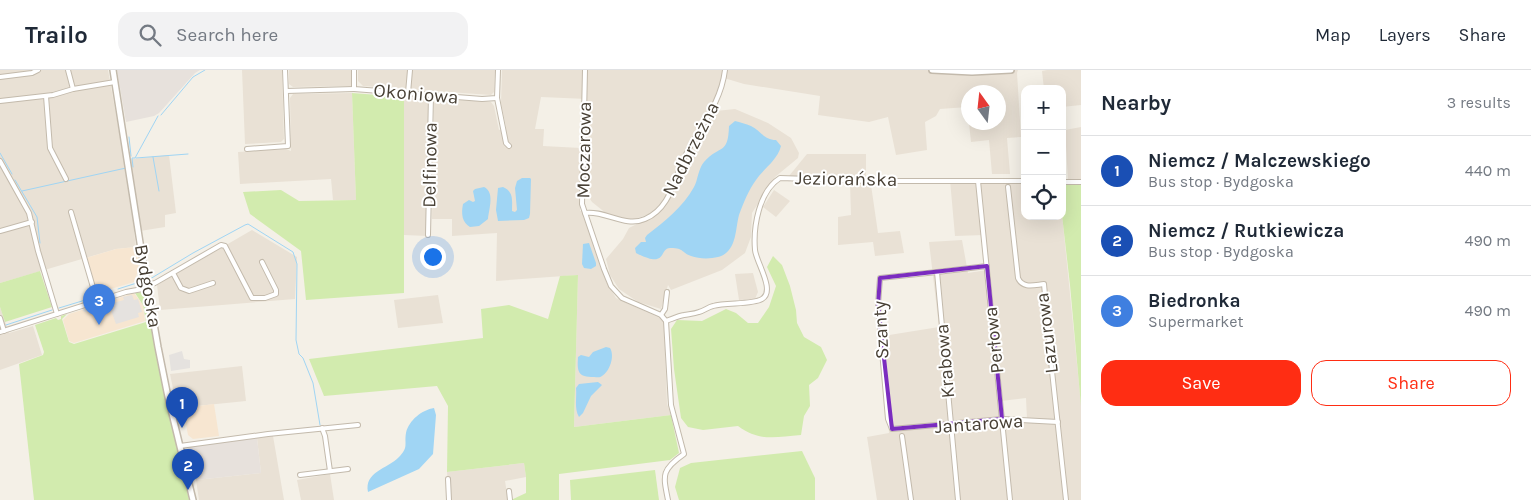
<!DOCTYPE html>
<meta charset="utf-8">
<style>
body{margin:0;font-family:Karla,sans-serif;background:#f2f2f3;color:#1f2937}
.controls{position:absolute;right:15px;top:15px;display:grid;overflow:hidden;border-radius:10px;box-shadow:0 5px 20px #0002}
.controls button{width:45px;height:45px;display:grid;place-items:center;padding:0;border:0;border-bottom:1px solid #e0e1e3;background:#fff;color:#1f2937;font:25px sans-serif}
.compass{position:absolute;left:961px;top:15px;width:45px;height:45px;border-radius:50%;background:#fff;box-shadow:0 5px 20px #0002;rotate:345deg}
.you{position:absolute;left:432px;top:186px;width:18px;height:18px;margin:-12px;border:4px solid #fff;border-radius:50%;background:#1a73e8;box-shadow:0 0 0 8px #1a73e833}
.badge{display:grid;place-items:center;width:32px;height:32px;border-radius:50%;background:#ff2d13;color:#fff;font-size:16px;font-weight:700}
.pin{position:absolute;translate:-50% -41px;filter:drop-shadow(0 1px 2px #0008)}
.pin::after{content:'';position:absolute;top:26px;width:18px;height:15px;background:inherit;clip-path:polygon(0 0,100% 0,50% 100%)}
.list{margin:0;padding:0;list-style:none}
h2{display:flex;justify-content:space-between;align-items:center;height:65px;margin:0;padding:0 20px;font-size:21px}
h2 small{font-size:16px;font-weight:400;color:#747a83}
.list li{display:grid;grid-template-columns:32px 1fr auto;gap:15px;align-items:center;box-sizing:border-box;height:70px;padding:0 20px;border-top:1px solid #e0e1e3}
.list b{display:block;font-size:19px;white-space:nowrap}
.list p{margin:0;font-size:16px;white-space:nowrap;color:#747a83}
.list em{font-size:16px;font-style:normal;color:#747a83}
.actions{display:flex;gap:10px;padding:15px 20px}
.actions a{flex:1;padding:11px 0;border:1px solid #ff2d13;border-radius:15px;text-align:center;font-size:18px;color:#ff2d13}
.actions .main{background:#ff2d13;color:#fff}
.icon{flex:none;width:28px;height:28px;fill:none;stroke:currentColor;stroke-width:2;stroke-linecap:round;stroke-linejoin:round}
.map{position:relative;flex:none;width:1081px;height:430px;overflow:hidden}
header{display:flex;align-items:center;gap:30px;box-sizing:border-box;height:70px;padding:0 25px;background:#fff;border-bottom:1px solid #e0e1e3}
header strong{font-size:24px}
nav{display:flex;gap:28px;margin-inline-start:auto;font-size:18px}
.search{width:350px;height:45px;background:#f2f2f3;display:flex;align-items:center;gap:12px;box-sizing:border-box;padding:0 18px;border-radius:15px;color:#747a83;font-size:19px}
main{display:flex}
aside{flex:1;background:#fff}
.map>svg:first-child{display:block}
.residential{fill:#e9e1d5;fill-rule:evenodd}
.commercial{fill:#f7e6d1}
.industrial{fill:#e7e1dc}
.green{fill:#d2ebae}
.parking{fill:#e5e2df}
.water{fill:#a0d5f4}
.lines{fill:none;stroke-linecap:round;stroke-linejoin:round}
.stream{stroke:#a0d5f4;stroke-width:1}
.minor-casing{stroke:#c3baac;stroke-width:6}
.tertiary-casing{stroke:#c3baac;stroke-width:8}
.minor{stroke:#fff;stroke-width:4}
.tertiary{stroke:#fff;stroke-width:5}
.marked{fill:none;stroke:#7b2cbf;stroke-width:4;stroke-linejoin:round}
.labels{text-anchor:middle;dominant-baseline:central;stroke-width:4;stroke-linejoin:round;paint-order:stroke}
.street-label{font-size:19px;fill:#484035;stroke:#fff}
</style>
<header>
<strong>Trailo</strong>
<div class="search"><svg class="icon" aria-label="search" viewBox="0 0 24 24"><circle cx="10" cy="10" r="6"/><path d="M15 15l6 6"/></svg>Search here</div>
<nav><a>Map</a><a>Layers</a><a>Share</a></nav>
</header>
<main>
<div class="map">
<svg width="1081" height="430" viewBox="0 0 1081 430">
<rect width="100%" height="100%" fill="#f4f0e7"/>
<!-- residential -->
<g class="residential">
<path d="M0 0H108L124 90 169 85 176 143 165 145V157L134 162 136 177 116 179 0 213Z"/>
<path d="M242 0H282L284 69 281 72 245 74Z"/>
<path d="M289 0H351V16L293 17 289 14Z"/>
<path d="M358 0H495L494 22 491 25 363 16 358 11Z"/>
<path d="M502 0H1018L1017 3 1021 67 1007 68 1010 104H992L989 70 971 72 969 53 998 52V22H968V45L967 37 940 39 936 46 925 52 927 80 896 85 888 47 869 52 818 45 820 26 744 14 724 8 719 27 684 87 666 128 657 141 630 151 611 146 602 140 592 132 585 121 587 29 541 27 535 59H544L543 76 581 78 580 141H582L607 213 616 228 662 249 664 252 667 334 671 345 574 357 578 205 496 211 497 163 452 166V149H432L434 33 439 29 491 32 494 36 499 60 506 57 501 33Z"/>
<path d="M1047 0H1081V35L1062 37V19H1044L1042 1Z"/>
<path d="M352 23 356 130H333L331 109 240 114 238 82 286 79 291 81 290 28 293 24Z"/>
<path d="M404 27 426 28 428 31 427 166 404 165Z"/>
<path d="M735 39 768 53 791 68 799 83 798 88 775 107 752 143 751 167 745 183 722 200 671 220 668 215 661 239 638 232 619 219 610 205 606 189 623 169 629 158 659 143 676 119 688 89 716 41Z"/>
<path d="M1081 57V109H1068L1065 60Z"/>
<path d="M807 84H866V108L789 106Z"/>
<path d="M950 110 1025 114V146H1062V144L1081 334V430H877L867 367 889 363 883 266 939 257 929 172 962 170 968 203 987 200 984 165 955 166ZM1026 328 1027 350 1002 349 1001 331Z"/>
<path d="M850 113 871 115 878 163 900 161 904 183 875 186 873 172 838 175V147L851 145Z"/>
<path d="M774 120 790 131 776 147 763 137Z"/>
<path d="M252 160 297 187 295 229 160 240 157 215Z"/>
<path d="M753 203 758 222 755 229 739 230 735 204Z"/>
<path d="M438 225 443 253 398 258 394 230Z"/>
<path d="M0 237 9 263 33 256 42 285 0 300Z"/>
<path d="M242 296 246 331 177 338 170 304Z"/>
<path d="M273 366 284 430H199L196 410 261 403 257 368Z"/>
<path d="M524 393 526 407 505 411 508 430H449L447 402Z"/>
<path d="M330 404 334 430H301L297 410Z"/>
</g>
<!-- commercial -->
<g class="commercial">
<path d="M136 177 139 198 134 212 97 223 86 188 116 179Z"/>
<path d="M134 223 143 235 145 251 74 273 69 271 63 250 69 244Z"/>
<path d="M214 334 219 366 193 369 188 365 183 338Z"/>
</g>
<!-- industrial -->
<g class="industrial">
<path d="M117 0H200L195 3 159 43 154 46 126 52Z"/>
<path d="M257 368 261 403 196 410 188 377Z"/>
</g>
<!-- green -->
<g class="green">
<path d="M352 23 404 27V223L306 230 301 181 250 144 243 122 281 120 299 131 356 130Z"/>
<path d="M1081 114V336L1070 215 1062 145V115Z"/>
<path d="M773 186 782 195 790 216 796 240 797 253 804 267 821 277 827 290 818 308 809 315 810 336 804 346 801 365C775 367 760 372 738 356L703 360 688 357 681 348 674 299 671 259 677 250 702 251 726 239 736 243 748 253H758L769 237 776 216 767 197Z"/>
<path d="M40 201 52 237 5 252 0 237V213Z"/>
<path d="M578 205 574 357 671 345 679 383 670 390 559 404V430H511L526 423V407L524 393 447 402 448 336 437 316 324 326 309 289 483 268 481 239 509 235 548 249 560 206Z"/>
<path d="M143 222 145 224 176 368 175 371H177L189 430H34L19 294 43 285 44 282 35 255 56 248 58 250 61 249V246L67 244 62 249 69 272 74 274 146 252 143 235 135 223Z"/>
<path d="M802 381 815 408V430H679L675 417 680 398 691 393Z"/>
<path d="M655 400 659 430H571L570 410Z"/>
</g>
<!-- parking -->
<g class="parking">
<path d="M132 225 134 230 138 229 142 242 138 243 139 247 116 254 109 235 85 242 82 240 111 231 113 233 124 230 123 227Z"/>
<path d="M182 281 184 289 190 290V298L171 301 169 285Z"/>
</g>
<!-- water -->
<g class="water">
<path d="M735 51C740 52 746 54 751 56 761 61 764 70 776 70L781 76C777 91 764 98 756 110 749 119 743 134 739 145 735 160 737 182 718 187 710 189 699 189 691 186 682 183 684 178 671 178 658 177 669 200 636 183L635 178 641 172H646L645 168 647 165C665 151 683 137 694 117 698 110 698 99 704 92 720 74 728 86 729 56Z"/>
<path d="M522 108H530L531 109 530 144 529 148 524 150 498 151 496 140 498 118 503 117C514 122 512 130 512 141L515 142 517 140 515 118 517 111Z"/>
<path d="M484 117C495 122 489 139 488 149L479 156 470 157C462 152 461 144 463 134L469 130 473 132 475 131 473 121 475 119Z"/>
<path d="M589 173 596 193V196L591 199 584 198 582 194 583 174Z"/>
<path d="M606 277 610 278C615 286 610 301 602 306 600 308 597 307 594 307 578 307 577 302 578 287L581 285 589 287 593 282Z"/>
<path d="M598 312 602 315 591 326 583 343 579 347C574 339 577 327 576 318L579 314Z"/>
<path d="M434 338 436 345 433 384 419 399 368 422C364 402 387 399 399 387 409 377 404 374 406 363 409 350 422 340 434 338Z"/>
</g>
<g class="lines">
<!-- stream -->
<g class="stream">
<path d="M161 45 193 7 205 0"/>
<path d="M129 67 131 86"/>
<path d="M0 83 12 104"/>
<path d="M153 87 159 121"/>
<path d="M136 88 188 84"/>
<path d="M133 97 132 88H135L158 46"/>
<path d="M15 110 37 147 40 173"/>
<path d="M22 121 126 98"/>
<path d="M150 209 193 183 245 155 248 154 293 182 297 194 296 270 299 284 303 288 313 313 320 355"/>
<path d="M118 219 143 211"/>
<path d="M99 226 112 221"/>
<path d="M59 238 92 228"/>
<path d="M6 255 52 240"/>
</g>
<!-- minor casing -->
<g class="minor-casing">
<g id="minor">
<path d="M68 0 73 19"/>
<path d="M354 0V19L482 29 497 28 498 0"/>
<path d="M585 0 582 134 604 199 611 216 622 228 661 245 666 251 671 335 684 384C661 400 663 405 668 430"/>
<path d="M0 7 32 3 38 0"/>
<path d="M286 21 354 19"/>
<path d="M408 23 410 0"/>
<path d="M46 26 50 78 66 109"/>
<path d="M497 28 506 73 509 76"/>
<path d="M0 31 53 25 73 19 115 12"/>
<path d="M247 79 288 76 285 0"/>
<path d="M0 91 29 143 38 181 57 244"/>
<path d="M978 111 1010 430"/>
<path d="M1062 112H1081"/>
<path d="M1008 117 1018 208C1023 219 1034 215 1044 214L1052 301 1066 430"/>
<path d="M71 142 97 231"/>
<path d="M585 143C605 140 625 158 645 149 671 138 674 108 685 86 700 57 721 33 725 0"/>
<path d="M0 161 32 152"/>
<path d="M428 165 431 25"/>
<path d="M937 202 880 208 878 235 888 349 892 359 1002 349 1058 352"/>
<path d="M173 203 181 218 189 221 213 213"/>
<path d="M147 215 155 213 221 175 225 176 252 228H265L276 224V220L262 192"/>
<path d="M661 245 665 239 667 222"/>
<path d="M0 248 4 261"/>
<path d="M666 251C672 249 678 246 684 245 689 244 694 244 699 242 704 241 708 237 713 236 726 232 752 235 762 229 776 221 756 192 755 180 753 157 759 121 780 108L868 111H1025"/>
<path d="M0 262 126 222 148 218"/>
<path d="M322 358 325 366 330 401"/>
<path d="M902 366 911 430"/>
<path d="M180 376 268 364 358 355"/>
<path d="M300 405 348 399"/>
<path d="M448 409 449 430"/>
<path d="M509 421 510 430"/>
<path d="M958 430 937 202 987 196"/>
</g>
</g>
<!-- tertiary casing -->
<g class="tertiary-casing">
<g id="tertiary">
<path d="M113 0 141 179 158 277 168 327 193 430"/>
<path d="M932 0 972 2 1011 0"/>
</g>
</g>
<!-- minor -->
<use href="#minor" class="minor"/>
<!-- tertiary -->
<use href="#tertiary" class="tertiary"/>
</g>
<!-- marked area -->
<path class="marked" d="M987 196 1002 349 892 359 878 235 880 208Z"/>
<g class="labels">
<!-- street labels -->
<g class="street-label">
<text transform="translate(416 24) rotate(5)">Okoniowa</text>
<text transform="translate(691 79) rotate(-63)">Nadbrzeżna</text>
<text transform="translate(584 80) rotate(-89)">Moczarowa</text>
<text transform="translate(430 95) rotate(-89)">Delfinowa</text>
<text transform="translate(846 109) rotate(1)">Jeziorańska</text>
<text transform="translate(148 216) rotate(80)">Bydgoska</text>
<text transform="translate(881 260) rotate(-93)">Szanty</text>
<text transform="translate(1047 263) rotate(-97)">Lazurowa</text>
<text transform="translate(994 270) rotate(-96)">Perłowa</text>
<text transform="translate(945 291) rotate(-95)">Krabowa</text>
<text transform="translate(979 354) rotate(-4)">Jantarowa</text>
</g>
</g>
</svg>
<div class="controls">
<button>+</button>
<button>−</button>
<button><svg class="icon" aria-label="locate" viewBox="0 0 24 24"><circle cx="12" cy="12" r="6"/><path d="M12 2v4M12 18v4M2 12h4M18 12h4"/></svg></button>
</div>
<svg class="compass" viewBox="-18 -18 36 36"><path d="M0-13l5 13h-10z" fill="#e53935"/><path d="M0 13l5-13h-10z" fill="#747a83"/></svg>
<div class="you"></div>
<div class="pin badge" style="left:182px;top:358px;background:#1a4fb4">1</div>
<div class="pin badge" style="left:188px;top:420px;background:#1a4fb4">2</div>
<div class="pin badge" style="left:99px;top:255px;background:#3f7fe0">3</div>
</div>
<aside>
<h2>Nearby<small>3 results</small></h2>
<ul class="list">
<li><span class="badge" style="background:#1a4fb4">1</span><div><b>Niemcz / Malczewskiego</b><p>Bus stop · Bydgoska</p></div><em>440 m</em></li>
<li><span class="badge" style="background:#1a4fb4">2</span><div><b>Niemcz / Rutkiewicza</b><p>Bus stop · Bydgoska</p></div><em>490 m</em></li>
<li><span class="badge" style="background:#3f7fe0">3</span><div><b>Biedronka</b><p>Supermarket</p></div><em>490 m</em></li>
</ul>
<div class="actions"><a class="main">Save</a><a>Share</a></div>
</aside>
</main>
